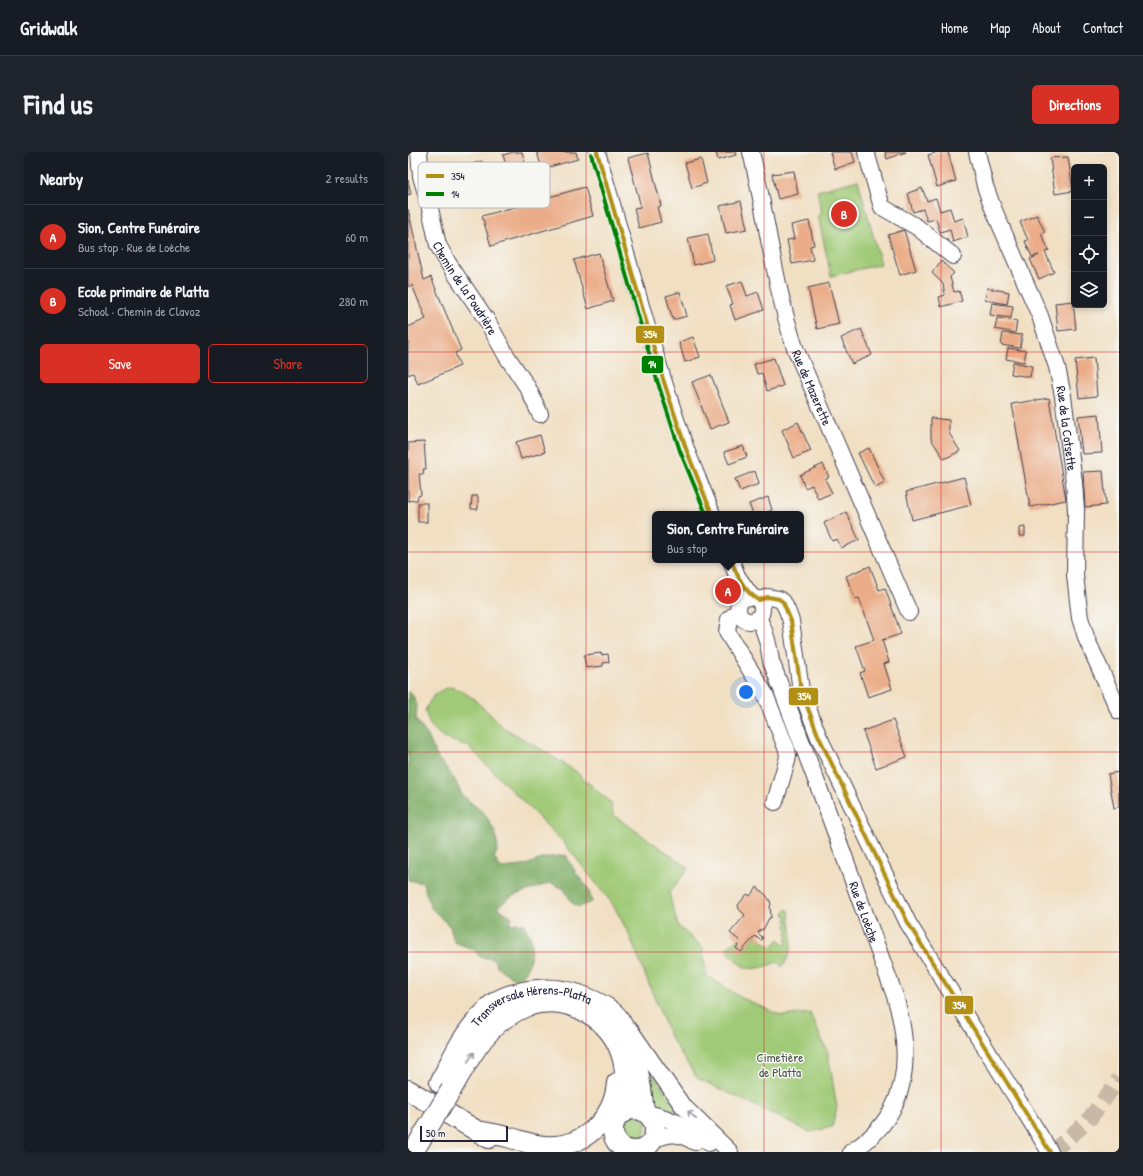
<!DOCTYPE html>
<meta charset="utf-8">
<style>
body{margin:0;font-family:"Patrick Hand",sans-serif;background:#20242c;color:#f1f3f6}
.controls{position:absolute;right:12px;top:12px;display:grid;overflow:hidden;border-radius:6px;box-shadow:0 2px 6px #0003}
.controls button{width:36px;height:36px;display:grid;place-items:center;padding:0;border:0;border-bottom:1px solid #363941;background:#171b24;color:#f1f3f6;font:20px sans-serif}
.scale{position:absolute;left:12px;bottom:10px;width:88px;box-sizing:border-box;padding-left:4px;border:2px solid #22223b;border-top:0;font-size:11px;line-height:14px;white-space:nowrap;color:#22223b;-webkit-text-stroke:3px #f6f6f2;paint-order:stroke}
.you{position:absolute;left:338px;top:540px;width:14px;height:14px;margin:-10px;border:3px solid #fff;border-radius:50%;background:#1a73e8;box-shadow:0 0 0 6px #1a73e833}
.badge{display:grid;place-items:center;width:26px;height:26px;border-radius:50%;background:#d93025;color:#fff;font-size:13px;font-weight:700}
.pin{position:absolute;translate:-50% -50%;border:2px solid #fff;box-shadow:0 1px 4px #0006}
.popup{position:absolute;left:244px;top:359px;width:152px;height:52px;box-sizing:border-box;display:grid;place-content:center;border-radius:6px;background:#171b24;filter:drop-shadow(0 1px 3px #0005);font-size:13px;white-space:nowrap;color:#9ea1a6}
.popup b{font-size:15px;color:#f1f3f6}
.popup::after{content:'';position:absolute;left:50%;top:100%;margin-left:-8px;border:8px solid transparent;border-top-color:#171b24}
.list{margin:0;padding:0;list-style:none}
h2{display:flex;justify-content:space-between;align-items:center;height:52px;margin:0;padding:0 16px;font-size:17px}
h2 small{font-size:13px;font-weight:400;color:#9ea1a6}
.list li{display:grid;grid-template-columns:26px 1fr auto;gap:12px;align-items:center;box-sizing:border-box;height:64px;padding:0 16px;border-top:1px solid #363941}
.list b{display:block;font-size:15px;white-space:nowrap}
.list p{margin:0;font-size:13px;white-space:nowrap;color:#9ea1a6}
.list em{font-size:13px;font-style:normal;color:#9ea1a6}
.actions{display:flex;gap:8px;padding:12px 16px}
.actions a{flex:1;padding:9px 0;border:1px solid #d93025;border-radius:6px;text-align:center;font-size:14px;color:#d93025}
.actions .main{background:#d93025;color:#fff}
.icon{flex:none;width:22px;height:22px;fill:none;stroke:currentColor;stroke-width:2;stroke-linecap:round;stroke-linejoin:round}
.map{position:relative;flex:none;width:711px;height:1000px;overflow:hidden;border-radius:6px}
header{display:flex;align-items:center;gap:24px;box-sizing:border-box;height:56px;padding:0 20px;background:#171b24;border-bottom:1px solid #363941}
header strong{font-size:19px}
nav{display:flex;gap:22px;margin-inline-start:auto;font-size:14px}
.intro{display:flex;align-items:center;justify-content:space-between;box-sizing:border-box;height:96px;padding:0 24px}
h1{margin:0;font-size:28px}
.button{padding:10px 18px;border-radius:6px;background:#d93025;color:#fff;font-size:14px;font-weight:700}
main{display:flex;gap:24px;padding:0 24px}
aside{flex:1;background:#171b24;border-radius:6px;box-shadow:0 2px 6px #0003}
.map>svg:first-child{display:block}
.green{fill:#a0ca77;stroke:#617659}
.forest{fill:#80ae68;stroke:#516852}
.building{fill:#ebad89}
.lines{fill:none;stroke-linecap:round;stroke-linejoin:round}
.minor-tunnel{stroke:#c8b9a7;stroke-width:16;stroke-dasharray:16 8;stroke-linecap:butt}
.minor-casing{stroke:#413e4f;stroke-width:18}
.major-casing{stroke:#413e4f;stroke-width:22}
.minor{stroke:#fff;stroke-width:16}
.major{stroke:#fff;stroke-width:20}
.major-bridge-casing{stroke:#413e4f;stroke-width:22;stroke-linecap:butt}
.major-bridge{stroke:#fff;stroke-width:20}
.bus-1-casing{stroke:#f6f6f2;stroke-width:7}
.bus-2-casing{stroke:#f6f6f2;stroke-width:7}
.bus-1{stroke:#b29015;stroke-width:4}
.bus-2{stroke:#008000;stroke-width:4}
.oneway{stroke:#9c9ca7}
.grid{fill:none;stroke:#d62828;stroke-width:1;stroke-opacity:0.55}
.labels{text-anchor:middle;dominant-baseline:central;stroke-width:3;stroke-linejoin:round;paint-order:stroke}
.street-label{font-size:13px;fill:#22223b;stroke:#f6f6f2}
.park-label{font-size:13px;fill:#48544d;stroke:#f6f6f2}
.key{fill:#f6f6f2;stroke:#b6b6bb;stroke-width:1}
.key-label{font-size:11px;fill:#22223b}
.line-badge{stroke:#f6f6f2;stroke-width:1.5}
.badge-label{font-size:11px;text-anchor:middle;font-weight:bold;fill:#fff}
</style>
<header>
<strong>Gridwalk</strong>
<nav><a>Home</a><a>Map</a><a>About</a><a>Contact</a></nav>
</header>
<div class="intro"><h1>Find us</h1><a class="button">Directions</a></div>
<main>
<aside>
<h2>Nearby<small>2 results</small></h2>
<ul class="list">
<li><span class="badge">A</span><div><b>Sion, Centre Funéraire</b><p>Bus stop · Rue de Loèche</p></div><em>60 m</em></li>
<li><span class="badge">B</span><div><b>Ecole primaire de Platta</b><p>School · Chemin de Clavoz</p></div><em>280 m</em></li>
</ul>
<div class="actions"><a class="main">Save</a><a>Share</a></div>
</aside>
<div class="map">
<svg width="711" height="1000" viewBox="0 0 711 1000">
<rect width="100%" height="100%" fill="#f6f6f2"/>
<filter id="ink" filterUnits="userSpaceOnUse"><feTurbulence type="fractalNoise" baseFrequency=".025" numOctaves="2"/><feDisplacementMap in="SourceGraphic" scale="8" xChannelSelector="R" yChannelSelector="G"/><feConvolveMatrix kernelMatrix="1 2 1 2 8 2 1 2 1" color-interpolation-filters="sRGB"/></filter>
<filter id="wash" filterUnits="userSpaceOnUse"><feTurbulence type="fractalNoise" baseFrequency=".012" numOctaves="4" result="noise"/><feDisplacementMap in="SourceGraphic" scale="16" xChannelSelector="R" yChannelSelector="G"/><feGaussianBlur stdDeviation="0.9" result="paint"/><feColorMatrix in="noise" values="0 0 0 0 0 0 0 0 0 0 0 0 0 0 0 0 0 1.4 0 .05"/><feComposite in="paint" operator="in"/></filter>
<g filter="url(#wash)">
<rect width="100%" height="100%" fill="#f1dfc2"/>
<!-- green -->
<g class="green">
<path d="M450 28 473 112 423 124 410 63 414 61 409 39Z"/>
<path d="M42 535 52 538 66 547 96 576 133 597 167 619 203 651 205 663 281 716 261 741 270 774 295 796 298 823 332 845 374 864 402 861 420 901 429 956 424 975 402 980 289 926 262 885 220 780 204 751 156 691 60 594 35 586 22 573 17 559C23 545 27 540 42 535Z"/>
<path d="M378 758H381C383 780 388 797 374 815L369 810C358 815 341 821 331 811 326 807 322 801 318 797L329 787 331 791 328 796 333 800 347 784 364 795 371 787 377 793 379 789 378 787 380 783 378 781 380 777 377 774 380 771 378 769 379 765 377 763 376 761Z"/>
<path d="M235 908 274 963 272 966 248 956 244 952Z"/>
<path d="M226 963C243 966 238 979 233 991L229 992C209 989 207 967 226 963Z"/>
</g>
<!-- forest -->
<path class="forest" d="M0 539C10 546 9 557 8 568L20 584 29 605 36 613 47 628 54 643 77 662 87 680 90 697 86 706 93 716 115 714 136 706 158 703 168 721 180 736 184 750 171 755 164 751 156 737 143 731 104 744 89 755 104 765 101 773 107 771 116 772 124 789 122 807 118 820 109 828 90 816 85 807 72 805 65 797 46 790 42 775 23 756 15 731 0 728Z"/>
<g id="blocks">
<!-- building -->
<g class="building">
<path d="M106 0H114L120 21 102 27 95 3Z"/>
<path d="M129 0H168L170 7 134 17Z"/>
<path d="M308 0H327L328 3 310 8Z"/>
<path d="M422 0H444L447 10 427 17Z"/>
<path d="M477 0H498L479 7Z"/>
<path d="M530 0H540L548 29 529 35 520 3Z"/>
<path d="M240 1 253 54 249 55 253 70 231 76 226 56 233 55 220 6Z"/>
<path d="M660 5 665 39 647 42 642 6Z"/>
<path d="M293 7 299 31 284 36 277 11Z"/>
<path d="M74 9 76 15 83 13 87 24 69 29 64 12Z"/>
<path d="M386 19 390 42 370 47 364 22Z"/>
<path d="M0 28 3 42 0 43Z"/>
<path d="M177 35 185 64 83 94 74 64Z"/>
<path d="M514 36 519 49 528 46 532 59 542 56 546 69 555 66 560 85 545 90 542 77 532 80 528 67 519 69 515 57 505 60 500 41Z"/>
<path d="M333 49 339 77 318 81 312 54Z"/>
<path d="M0 57 16 128 23 125 53 198 47 201 52 214 10 232 5 221 0 223V175L18 167 4 133 1 135 0 132Z"/>
<path d="M629 63 637 80 633 82 641 98 637 100 646 120 631 127 622 107 631 103 624 105 617 89 620 88 612 70Z"/>
<path d="M401 69 406 93 402 94 405 108 384 112 379 88 386 87 383 73Z"/>
<path d="M496 78 508 118 492 123 480 83Z"/>
<path d="M300 82 305 108 286 113 280 86Z"/>
<path d="M191 101 205 149 180 157 166 108Z"/>
<path d="M533 109 546 121 542 125 546 140 551 139 554 149 533 155 531 145 537 143 535 132 524 121Z"/>
<path d="M334 129 339 144 350 140 356 158 327 168 322 153 325 152 318 134Z"/>
<path d="M421 131 431 172 409 177 400 136Z"/>
<path d="M579 136 601 140 599 152 577 148Z"/>
<path d="M272 140 279 164 265 168 258 144Z"/>
<path d="M665 149 668 177 650 179 647 151Z"/>
<path d="M584 151 605 154 603 166 582 163Z"/>
<path d="M589 166 609 169 607 181 587 177Z"/>
<path d="M453 177 464 203 444 212 433 186Z"/>
<path d="M595 181 614 183 612 196 593 193Z"/>
<path d="M285 185 292 205 277 210 271 190Z"/>
<path d="M600 196 618 199 616 210 598 207Z"/>
<path d="M366 206 375 234 359 239 354 221 349 222 346 212Z"/>
<path d="M686 206 689 244 671 246 667 208Z"/>
<path d="M605 210 624 214 622 225 603 222Z"/>
<path d="M303 223 321 270 302 277 284 230Z"/>
<path d="M641 246 658 348 622 355 604 252Z"/>
<path d="M691 262 694 301 674 302 670 264Z"/>
<path d="M523 266 541 268V281L552 299 536 307 523 287Z"/>
<path d="M390 270 403 299 386 306 374 278Z"/>
<path d="M132 283 137 300 113 307 108 290Z"/>
<path d="M16 290 18 317H15L16 322H11L13 343 10 344 9 348 0 349V291Z"/>
<path d="M335 294 339 305 321 312 316 300Z"/>
<path d="M461 296 477 331 467 336 450 301Z"/>
<path d="M415 312 421 325 417 327 424 341 410 347 404 333 397 336 392 323Z"/>
<path d="M347 319 351 332 332 339 327 327Z"/>
<path d="M695 319 698 353 677 355 675 320Z"/>
<path d="M556 325 563 353 504 368 498 340Z"/>
<path d="M64 344H70V357H63Z"/>
<path d="M360 345 364 358 355 362H345L341 352Z"/>
<rect x="10" y="351" width="9" height="19"/>
<path d="M438 360 451 388 433 396 429 387 424 389 416 371Z"/>
<path d="M617 375V384H611V376Z"/>
<path d="M462 414 471 438 477 436 493 482 474 488 481 510 476 512 484 537 460 545 452 521 457 519 448 494 466 488 451 446 447 447 438 424Z"/>
<path d="M193 501V503L200 502 201 510 195 511V514L178 516 176 503Z"/>
<path d="M485 568 499 605 468 616 455 579Z"/>
<path d="M711 620V655L706 656 700 622Z"/>
<path d="M349 735 358 743 362 749 363 753 362 754 363 766H361L355 778 353 777 350 781 355 786 354 788H352L347 784 333 800 328 796 330 793 331 788 322 781 337 763 331 757 330 753 339 742 342 744Z"/>
</g>
</g>
</g>
<g filter="url(#ink)">
<use href="#blocks" fill-opacity="0" stroke="#413e4f" stroke-width="1"/>
<g class="lines">
<!-- minor-tunnel -->
<path class="minor-tunnel" d="M644 1000 680 969 711 927"/>
<!-- minor casing -->
<g class="minor-casing">
<g id="minor">
<path id="s1" d="M11 0 13 24 21 52 30 93 40 111 78 167 98 203 120 236 132 262"/>
<path d="M189 0C218 99 244 200 278 297 286 319 296 340 304 362"/>
<path id="s2" d="M343 0C359 65 366 132 387 196L501 460"/>
<path d="M458 0 474 55 509 75 545 104"/>
<path id="s3" d="M569 0 577 34 585 56 632 164 649 215 655 244 666 330 668 358 667 423 672 466 679 488 711 559"/>
<path d="M323 408 329 424 343 444"/>
<circle cx="342" cy="457" r="12"/>
<path d="M351 448 360 445 371 447 375 450 379 458 383 469 393 538 410 583 500 771 642 1000"/>
<path d="M330 460 321 467 319 480 357 542 379 598 380 604 379 609 367 650"/>
<path id="s4" d="M350 466C358 479 361 494 363 509L417 652 487 844C505 905 502 963 443 1000"/>
<path d="M222 878 274 953 322 1000"/>
<path d="M239 961C261 966 284 975 301 991"/>
<path d="M245 988C263 980 271 981 287 990"/>
<path d="M220 998V1000"/>
</g>
</g>
<!-- major casing -->
<g class="major-casing">
<g id="major">
<path id="s5" d="M32 931C44 906 56 880 77 860 80 857 83 853 86 851 95 845 109 841 120 839 138 836 153 837 171 843 182 847 203 856 210 866 228 894 232 927 236 959"/>
<path d="M0 938 81 986"/>
<path d="M43 938C56 915 75 880 97 866 103 862 112 857 119 854 160 841 205 866 215 908 219 925 218 942 216 960"/>
<circle cx="226" cy="978" r="21"/>
<path d="M70 979C81 981 92 983 103 986 114 989 124 993 136 994 174 997 206 968 209 931"/>
</g>
</g>
<!-- minor -->
<use href="#minor" class="minor"/>
<!-- major -->
<use href="#major" class="major"/>
<!-- major-bridge casing -->
<g class="major-bridge-casing">
<path id="major-bridge" d="M5 1000 43 938"/>
</g>
<!-- major-bridge -->
<use href="#major-bridge" class="major-bridge"/>
<!-- bus-1 casing -->
<g class="bus-1-casing">
<g id="bus-1">
<path d="M189 0 254 224 278 297 304 362"/>
<path d="M323 408C329 423 336 440 351 448L360 445 371 447 375 450 383 469 393 538 410 583 500 771 642 1000"/>
</g>
</g>
<!-- bus-2 casing -->
<g class="bus-2-casing">
<path id="bus-2" d="M183 2 248 225 272 299 298 362"/>
</g>
<!-- bus-1 -->
<use href="#bus-1" class="bus-1"/>
<!-- bus-2 -->
<use href="#bus-2" class="bus-2"/>
</g>
<!-- one-way arrows -->
<defs><path id="oneway-shaft" d="M-6 0H5M1.5-3L5.5 0L1.5 3" fill="none" stroke-width="1.6" stroke-linecap="round" stroke-linejoin="round"/></defs>
<g class="oneway">
<use href="#oneway-shaft" transform="translate(63 905) rotate(-56)"/>
<use href="#oneway-shaft" transform="translate(284 963) rotate(-136)"/>
</g>
</g>
<!-- grid -->
<path class="grid" d="M178 0V1000M356 0V1000M533 0V1000M0 200H711M0 400H711M0 600H711M0 800H711"/>
<g class="labels">
<!-- street labels -->
<g class="street-label">
<text stroke="none"><textPath href="#s1" startOffset="146">Chemin de la Poudrière</textPath></text>
<text stroke="none"><textPath href="#s2" startOffset="244">Rue de Mazerette</textPath></text>
<text stroke="none"><textPath href="#s3" startOffset="292">Rue de la Cotsette</textPath></text>
<text stroke="none"><textPath href="#s4" startOffset="313">Rue de Loèche</textPath></text>
<text stroke="none"><textPath href="#s5" startOffset="133">Transversale Hérens-Platta</textPath></text>
</g>
<!-- park labels -->
<g class="park-label">
<text x="372" y="905">Cimetière<tspan x="372" dy="15">de Platta</tspan></text>
</g>
</g>
<!-- legend -->
<rect x="10" y="10" width="132" height="46" rx="6" class="key"/>
<rect x="18" y="22" width="18" height="4" fill="#b29015"/>
<rect x="18" y="40" width="18" height="4" fill="#008000"/>
<g class="key-label">
<text x="43" y="28">354</text>
<text x="43" y="46">14</text>
</g>
<g class="line-badge">
<rect x="227" y="173" width="30" height="19" rx="4" fill="#b29015"/>
<rect x="233" y="203" width="23" height="19" rx="4" fill="#008000"/>
<rect x="380" y="535" width="31" height="19" rx="4" fill="#b29015"/>
<rect x="536" y="843" width="30" height="20" rx="4" fill="#b29015"/>
</g>
<g class="badge-label">
<text x="242" y="186">354</text>
<text x="244" y="216">14</text>
<text x="396" y="548">354</text>
<text x="551" y="857">354</text>
</g>
</svg>
<div class="controls">
<button>+</button>
<button>−</button>
<button><svg class="icon" aria-label="locate" viewBox="0 0 24 24"><circle cx="12" cy="12" r="6"/><path d="M12 2v4M12 18v4M2 12h4M18 12h4"/></svg></button>
<button><svg class="icon" aria-label="layers" viewBox="0 0 24 24"><path d="M12 4l9 5-9 5-9-5zM3 14l9 5 9-5"/></svg></button>
</div>
<div class="scale">50 m</div>
<div class="you"></div>
<div class="pin badge" style="left:320px;top:439px">A</div>
<div class="popup"><b>Sion, Centre Funéraire</b>Bus stop</div>
<div class="pin badge" style="left:436px;top:62px">B</div>
</div>
</main>
